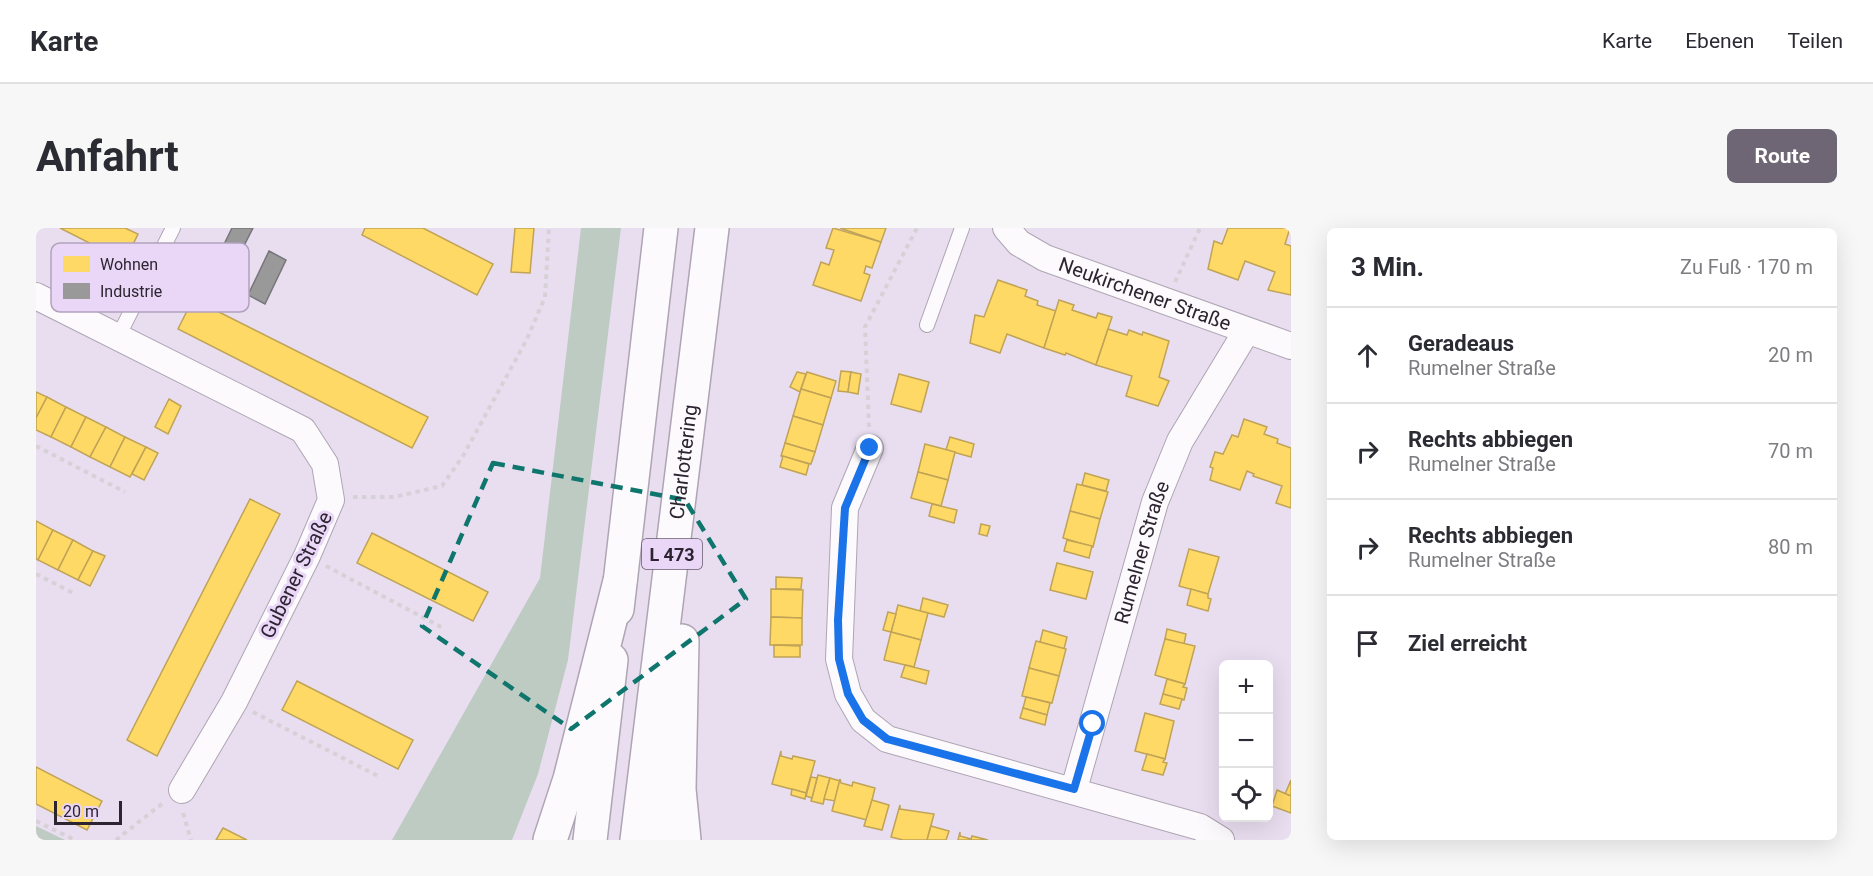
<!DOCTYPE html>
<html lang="de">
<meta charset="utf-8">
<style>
body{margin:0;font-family:Roboto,sans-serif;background:#f7f7f7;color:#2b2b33}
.controls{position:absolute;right:18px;bottom:18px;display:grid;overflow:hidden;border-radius:9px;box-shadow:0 6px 24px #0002}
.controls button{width:54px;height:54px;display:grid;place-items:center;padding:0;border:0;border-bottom:2px solid #e1e1e2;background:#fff;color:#2b2b33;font:30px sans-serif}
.scale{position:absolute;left:18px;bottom:15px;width:68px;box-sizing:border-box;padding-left:6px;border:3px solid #2c2531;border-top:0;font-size:16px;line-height:21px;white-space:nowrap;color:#2c2531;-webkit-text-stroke:4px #ead7f7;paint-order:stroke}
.stop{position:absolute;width:18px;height:18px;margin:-14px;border:4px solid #1a73e8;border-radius:50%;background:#fff}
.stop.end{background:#1a73e8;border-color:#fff;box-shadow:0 2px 6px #0008}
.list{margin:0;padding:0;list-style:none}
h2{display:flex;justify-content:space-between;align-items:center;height:78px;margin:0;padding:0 24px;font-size:26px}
h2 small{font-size:20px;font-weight:400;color:#7c7c81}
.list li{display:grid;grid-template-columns:39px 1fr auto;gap:18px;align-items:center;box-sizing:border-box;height:96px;padding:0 24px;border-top:2px solid #e1e1e2}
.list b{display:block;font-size:22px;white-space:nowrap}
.list p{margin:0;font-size:20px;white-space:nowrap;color:#7c7c81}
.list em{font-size:20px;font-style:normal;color:#7c7c81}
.icon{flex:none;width:33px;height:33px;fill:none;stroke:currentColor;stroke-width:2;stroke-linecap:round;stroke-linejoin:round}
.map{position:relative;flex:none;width:1255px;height:612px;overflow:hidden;border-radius:9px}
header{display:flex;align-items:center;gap:36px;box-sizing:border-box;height:84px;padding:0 30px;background:#fff;border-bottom:2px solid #e1e1e2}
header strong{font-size:28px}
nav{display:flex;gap:33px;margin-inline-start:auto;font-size:21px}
.intro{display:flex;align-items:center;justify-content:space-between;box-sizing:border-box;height:144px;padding:0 36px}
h1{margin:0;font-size:42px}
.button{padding:15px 27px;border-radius:9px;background:#6e6674;color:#fff;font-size:21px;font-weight:700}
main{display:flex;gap:36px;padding:0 36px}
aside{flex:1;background:#fff;border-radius:9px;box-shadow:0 6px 24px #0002}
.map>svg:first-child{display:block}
.green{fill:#becbc2}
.homes{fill:#ffd966;stroke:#c0a356;stroke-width:1.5}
.industry{fill:#999;stroke:#78767a;stroke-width:1.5}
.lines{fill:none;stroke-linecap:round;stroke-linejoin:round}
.service-casing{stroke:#aea5b3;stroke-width:16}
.minor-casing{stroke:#aea5b3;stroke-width:28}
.trunk-casing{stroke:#aea5b3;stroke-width:36}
.motorway-casing{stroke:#aea5b3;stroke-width:36}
.path{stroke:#d5d1d6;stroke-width:4;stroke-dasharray:4.5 4.5;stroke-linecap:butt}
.service{stroke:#fcfafd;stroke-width:14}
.minor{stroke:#fcfafd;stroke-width:26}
.trunk{stroke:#fcfafd;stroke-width:33}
.motorway{stroke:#fcfafd;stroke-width:33}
.route{stroke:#1a73e8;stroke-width:8}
.marked{fill:none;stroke:#0f766e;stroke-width:4.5;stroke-dasharray:12 8;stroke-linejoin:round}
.labels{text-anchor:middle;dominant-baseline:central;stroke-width:6;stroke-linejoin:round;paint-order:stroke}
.shield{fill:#ead7f7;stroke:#655a6c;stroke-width:1.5}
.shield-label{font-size:18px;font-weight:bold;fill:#2c2531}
.street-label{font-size:20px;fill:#2c2531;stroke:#ead7f7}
.key{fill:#ead7f7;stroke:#b1a2bc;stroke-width:1.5}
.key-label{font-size:16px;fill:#2c2531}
</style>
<header>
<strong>Karte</strong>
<nav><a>Karte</a><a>Ebenen</a><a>Teilen</a></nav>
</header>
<div class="intro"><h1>Anfahrt</h1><a class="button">Route</a></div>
<main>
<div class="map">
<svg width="1255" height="612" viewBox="0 0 1255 612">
<rect width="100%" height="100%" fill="#e9def0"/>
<!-- green -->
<g class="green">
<path d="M545 0H585L532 432 502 546 476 612H356L504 350Z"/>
<path d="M0 598 29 612H0Z"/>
</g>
<!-- homes -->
<g class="homes">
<path d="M24 0H89L102 6 89 33Z"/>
<path d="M329 0H387L457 36 441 67 326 7Z"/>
<path d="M479 0H498L494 45 475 44Z"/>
<path d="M797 0 845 14 836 40 830 38 828 45 834 47 825 73 777 57 785 34 793 37 798 22 790 20Z"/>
<path d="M804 0H850L845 14Z"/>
<path d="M1192 0H1254L1249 16 1255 18V67L1232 62 1239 44 1209 33 1202 52 1172 41 1178 13 1186 16Z"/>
<path d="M962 52 991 62 989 68 1002 73 1001 77 1020 83 1008 120 971 106 964 125 934 115 939 87 948 89Z"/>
<path d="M157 71 392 189 376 220 142 101Z"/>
<path d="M1023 72 1038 77 1036 82 1060 90 1062 85 1076 89 1060 137 1030 125 1029 127 1008 120Z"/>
<path d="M1072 101 1091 107 1093 102 1106 107 1107 104 1133 113 1123 149 1133 153 1122 178 1090 168 1096 148 1060 137Z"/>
<path d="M805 143 815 144 812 164 802 163Z"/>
<path d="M761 144 770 146 764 164 754 159Z"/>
<path d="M771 144 800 153 795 170 765 161Z"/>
<path d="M815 144 825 146 822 166 812 164Z"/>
<path d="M863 146 893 154 885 184 855 176Z"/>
<path d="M765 161 795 170 787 197 757 188Z"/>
<path d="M0 164 11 169 0 190Z"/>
<path d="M11 169 30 179 15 209 0 202V190Z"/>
<path d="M133 171 145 178 132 206 119 199Z"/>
<path d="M30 179 50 189 35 219 15 209Z"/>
<path d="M757 188 787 197 779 224 749 215Z"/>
<path d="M50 189 70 199 54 229 35 219Z"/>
<path d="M1208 191 1231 199 1228 206 1242 211 1241 215 1255 220V280L1240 275 1246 258 1217 248 1218 246 1211 243 1204 262 1174 252 1177 240 1174 239 1179 224 1187 226 1196 207 1202 209Z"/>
<path d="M70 199 89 209 74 239 54 229Z"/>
<path d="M89 209 110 219 94 249 74 239Z"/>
<path d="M914 209 938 216 935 229 910 222Z"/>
<path d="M749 215 779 224 775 236 745 228Z"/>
<path d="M889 216 919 224 912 252 882 244Z"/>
<path d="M110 219 122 225 108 252 96 246Z"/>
<path d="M747 228 773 236 770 247 744 239Z"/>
<path d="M882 244 912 252 905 278 875 270Z"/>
<path d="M1049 245 1073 252 1070 263 1046 257Z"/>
<path d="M1041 256 1072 264 1064 291 1034 283Z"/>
<path d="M214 271 244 286 121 528 91 512Z"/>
<path d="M896 276 921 282 918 295 893 288Z"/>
<path d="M1034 283 1064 291 1057 319 1027 310Z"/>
<path d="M0 293 17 302 2 332 0 331Z"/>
<path d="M945 296 954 298 951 308 943 306Z"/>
<path d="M17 302 37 312 22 342 2 332Z"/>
<path d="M336 305 452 364 437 393 321 335Z"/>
<path d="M37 312 57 323 42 352 22 342Z"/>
<path d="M1031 312 1056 318 1053 330 1028 323Z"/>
<path d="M1153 321 1183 329 1172 366 1143 358Z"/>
<path d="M57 323 69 328 54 358 42 352Z"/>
<path d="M1021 335 1057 344 1050 371 1014 362Z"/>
<path d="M740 349 766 350 765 361H740Z"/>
<path d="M735 361 767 362 766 390 735 389Z"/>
<path d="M1155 361 1172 366V370L1175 371 1172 383 1151 377Z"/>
<path d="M887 370 912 377 908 389 884 383Z"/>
<path d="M862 377 892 385 885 412 855 404Z"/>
<path d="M852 384 860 386 855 404 847 402Z"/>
<path d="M735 389 766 390V417H734Z"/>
<path d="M1131 401 1150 406 1148 416 1129 411Z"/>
<path d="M1007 402 1031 409 1028 421 1004 414Z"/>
<path d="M855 404 885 412 878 439 848 432Z"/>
<path d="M1129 411 1159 418 1149 456 1119 447Z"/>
<path d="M1000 413 1030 421 1023 448 993 440Z"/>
<path d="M738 417 764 418V429H738Z"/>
<path d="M869 437 893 443 890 456 865 449Z"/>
<path d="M993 440 1023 448 1016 475 986 468Z"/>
<path d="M1131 451 1149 456 1147 459 1151 460 1148 472 1127 466Z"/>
<path d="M261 453 377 512 362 541 246 482Z"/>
<path d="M1127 466 1146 471 1143 481 1124 476Z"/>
<path d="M990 469 1014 475 1011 487 987 480Z"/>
<path d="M987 480 1011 487 1009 497 984 490Z"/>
<path d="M1109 485 1138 493 1129 531 1099 523Z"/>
<path d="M745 523V528L756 531 757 528 779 533 770 565 736 556Z"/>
<path d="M1111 526 1129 531 1127 534 1131 535 1127 547 1106 542Z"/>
<path d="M0 539 66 573 51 602 0 576Z"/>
<path d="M782 547 794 550 787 576 775 573Z"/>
<path d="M775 549 781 550 776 570 770 568Z"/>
<path d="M794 550 804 553 799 573 788 571Z"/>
<path d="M804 551 805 555 816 558 817 554 839 560 831 592 796 583Z"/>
<path d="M1255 552V568L1249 566Z"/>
<path d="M756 561 770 565 769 571 755 567Z"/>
<path d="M1241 562 1255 568V585L1236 578Z"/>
<path d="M836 572 853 577 846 602 828 598Z"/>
<path d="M864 577V581L898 586 891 612H867L855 609Z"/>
<path d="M895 598 913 603 910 612H891Z"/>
<path d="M187 600 211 612H180Z"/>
<path d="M924 604V608L935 611 936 608 952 612H922Z"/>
</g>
<!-- industry -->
<g class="industry">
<path d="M196 0H217L189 55 173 47Z"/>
<path d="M233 23 250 32 229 76 212 67Z"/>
</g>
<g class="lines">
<!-- service casing -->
<g class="service-casing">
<g id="service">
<path d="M891 97 926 0"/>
<path d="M82 109 137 0"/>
</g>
</g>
<!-- minor casing -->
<g class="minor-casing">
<g id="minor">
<path id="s1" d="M970 0 983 15 1009 30 1255 118"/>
<path d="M0 68 267 202 289 236 295 272 271 328 198 474 146 562"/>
<path d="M834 220 809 280 803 431 812 466 827 492 851 511 1164 599 1185 612"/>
<path id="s2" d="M1038 561 1119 274 1144 213 1210 104"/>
</g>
</g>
<!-- trunk casing -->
<g class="trunk-casing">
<g id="trunk">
<path d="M581 381 625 0"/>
<path d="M554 612 575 432"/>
<path id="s3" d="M601 612 676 0"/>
<path d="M625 612 633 537"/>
</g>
</g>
<!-- motorway casing -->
<g class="motorway-casing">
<g id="motorway">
<path d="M646 413 643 561 648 612"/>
<path d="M514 612 534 551 584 353"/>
</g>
</g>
<!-- path -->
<g class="path">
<path d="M1139 54 1164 0"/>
<path d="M833 199 829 99 881 0"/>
<path d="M0 218 89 264"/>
<path d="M317 269H358L406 258 427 228 491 111 509 69 513 0"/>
<path d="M290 338 407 400"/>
<path d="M0 346 39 366"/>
<path d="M217 484 342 548"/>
<path d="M147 585 155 612"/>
<path d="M0 593 39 612"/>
<path d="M80 612 127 575"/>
</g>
<!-- service -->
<use href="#service" class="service"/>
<!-- minor -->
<use href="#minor" class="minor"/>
<!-- trunk -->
<use href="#trunk" class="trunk"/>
<!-- motorway -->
<use href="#motorway" class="motorway"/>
</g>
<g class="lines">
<!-- route -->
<path class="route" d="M834 220 809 280 802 392 803 431 812 466 827 492 851 511 1038 561 1057 496"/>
</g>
<!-- marked area -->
<path class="marked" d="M457 235 649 272 710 371 535 501 386 398Z"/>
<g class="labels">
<!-- shield labels -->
<rect class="shield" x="606" y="311" width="60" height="30" rx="4.5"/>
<g class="shield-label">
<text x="636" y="326">L 473</text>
</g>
<!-- street labels -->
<g class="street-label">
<text stroke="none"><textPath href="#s1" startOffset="156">Neukirchener Straße</textPath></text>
<text stroke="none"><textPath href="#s3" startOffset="381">Charlottering</textPath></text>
<text stroke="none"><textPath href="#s2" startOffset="246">Rumelner Straße</textPath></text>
<text transform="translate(260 347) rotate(-64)">Gubener Straße</text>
</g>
</g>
<!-- legend -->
<rect x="15" y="15" width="198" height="69" rx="9" class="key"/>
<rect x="27" y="28" width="27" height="16" fill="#ffd966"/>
<rect x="27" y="55" width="27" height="16" fill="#999"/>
<g class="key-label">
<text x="64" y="42">Wohnen</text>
<text x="64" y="69">Industrie</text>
</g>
</svg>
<div class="controls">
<button>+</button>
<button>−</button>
<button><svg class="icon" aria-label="locate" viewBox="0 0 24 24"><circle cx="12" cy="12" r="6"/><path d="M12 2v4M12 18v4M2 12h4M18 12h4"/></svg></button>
</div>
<div class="scale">20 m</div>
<div class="stop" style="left:1057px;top:496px"></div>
<div class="stop end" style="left:834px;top:220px"></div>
</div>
<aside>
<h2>3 Min.<small>Zu Fuß · 170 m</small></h2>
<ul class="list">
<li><svg class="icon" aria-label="ahead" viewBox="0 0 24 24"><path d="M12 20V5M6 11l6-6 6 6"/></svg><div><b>Geradeaus</b><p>Rumelner Straße</p></div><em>20 m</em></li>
<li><svg class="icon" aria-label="right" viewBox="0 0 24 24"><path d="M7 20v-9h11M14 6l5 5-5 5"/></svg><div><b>Rechts abbiegen</b><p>Rumelner Straße</p></div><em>70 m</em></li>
<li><svg class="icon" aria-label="right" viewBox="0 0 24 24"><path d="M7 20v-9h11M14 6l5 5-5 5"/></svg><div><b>Rechts abbiegen</b><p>Rumelner Straße</p></div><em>80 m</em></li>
<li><svg class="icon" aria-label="arrive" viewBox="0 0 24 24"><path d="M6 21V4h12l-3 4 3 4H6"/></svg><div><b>Ziel erreicht</b></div></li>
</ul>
</aside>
</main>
